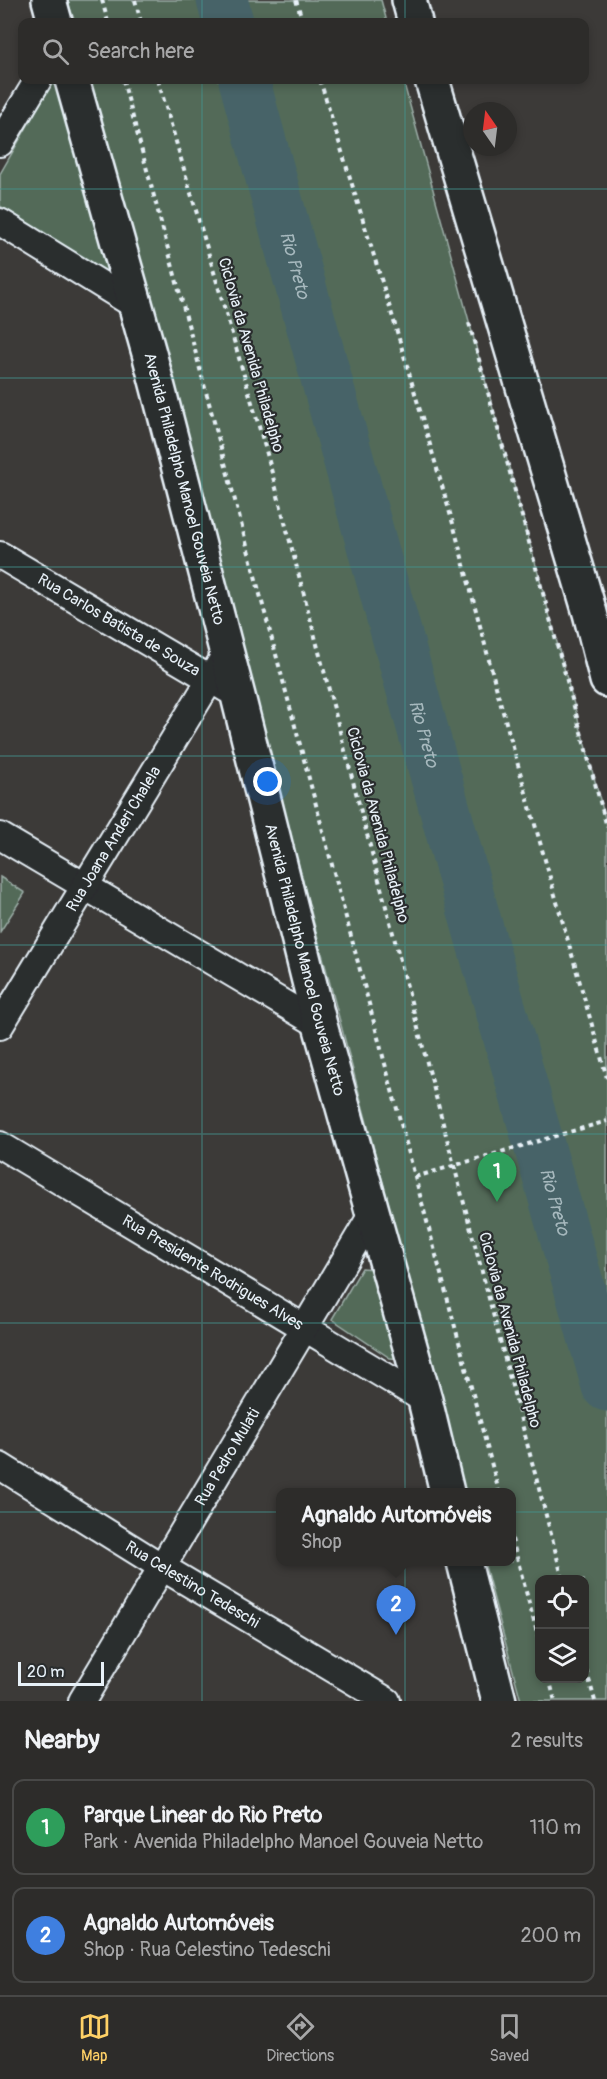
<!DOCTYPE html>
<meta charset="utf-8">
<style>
body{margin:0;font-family:Pangolin,sans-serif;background:#393836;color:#f1f3f6}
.controls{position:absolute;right:18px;bottom:18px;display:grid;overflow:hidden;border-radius:12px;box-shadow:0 3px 9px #0003}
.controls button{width:54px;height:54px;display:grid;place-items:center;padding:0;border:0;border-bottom:2px solid #484847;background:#2d2c2a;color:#f1f3f6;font:30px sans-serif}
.compass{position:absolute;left:463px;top:102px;width:54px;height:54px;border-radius:50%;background:#2d2c2a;box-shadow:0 3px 9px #0003;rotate:346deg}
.scale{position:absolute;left:18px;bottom:15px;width:86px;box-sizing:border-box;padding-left:6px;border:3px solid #e8f1f8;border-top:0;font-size:16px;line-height:21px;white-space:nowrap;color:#e8f1f8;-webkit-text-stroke:4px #2a2d2e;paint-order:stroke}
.you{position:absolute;left:268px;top:782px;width:21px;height:21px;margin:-15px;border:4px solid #fff;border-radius:50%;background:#1a73e8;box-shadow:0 0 0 9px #1a73e833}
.badge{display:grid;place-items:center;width:39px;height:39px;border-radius:50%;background:#ffd166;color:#fff;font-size:20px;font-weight:700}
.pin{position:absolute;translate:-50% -50px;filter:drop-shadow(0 2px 3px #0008)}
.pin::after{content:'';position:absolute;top:32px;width:21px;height:18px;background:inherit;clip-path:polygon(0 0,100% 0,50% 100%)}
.popup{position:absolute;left:276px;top:1488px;width:240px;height:78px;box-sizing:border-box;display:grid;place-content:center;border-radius:12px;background:#2d2c2a;filter:drop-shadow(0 2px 4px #0005);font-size:20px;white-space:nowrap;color:#a7a7a8}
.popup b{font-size:22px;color:#f1f3f6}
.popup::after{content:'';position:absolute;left:50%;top:100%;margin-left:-12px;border:12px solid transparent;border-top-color:#2d2c2a}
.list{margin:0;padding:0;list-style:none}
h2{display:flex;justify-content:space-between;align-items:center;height:78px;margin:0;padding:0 24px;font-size:26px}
h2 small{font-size:20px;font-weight:400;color:#a7a7a8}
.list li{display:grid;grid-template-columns:39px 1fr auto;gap:18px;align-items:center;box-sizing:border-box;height:96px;margin:0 12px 12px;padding:0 12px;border:2px solid #484847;border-radius:12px}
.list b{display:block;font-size:22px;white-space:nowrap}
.list p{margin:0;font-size:20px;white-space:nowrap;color:#a7a7a8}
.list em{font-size:20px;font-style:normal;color:#a7a7a8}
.icon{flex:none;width:33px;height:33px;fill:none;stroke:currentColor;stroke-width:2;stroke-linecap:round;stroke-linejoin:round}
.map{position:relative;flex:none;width:607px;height:1701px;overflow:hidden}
.search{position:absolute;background:#2d2c2a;box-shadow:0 3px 9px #0003;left:18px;right:18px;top:18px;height:66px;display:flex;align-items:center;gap:15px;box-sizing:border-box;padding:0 21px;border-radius:12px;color:#a7a7a8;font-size:22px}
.sheet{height:294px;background:#2d2c2a}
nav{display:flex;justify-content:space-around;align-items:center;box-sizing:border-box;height:84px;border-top:2px solid #484847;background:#2d2c2a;font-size:16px;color:#a7a7a8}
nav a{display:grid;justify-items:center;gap:3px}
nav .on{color:#ffd166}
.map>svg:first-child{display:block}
.green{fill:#526b59;stroke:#9daea8;stroke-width:1.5;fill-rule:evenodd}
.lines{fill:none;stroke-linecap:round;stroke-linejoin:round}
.river{stroke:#466468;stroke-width:51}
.street-casing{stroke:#e8f1f8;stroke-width:30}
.primary-casing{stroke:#e8f1f8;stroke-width:38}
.path{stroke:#e8f1f8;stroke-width:4;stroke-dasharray:4.5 4.5;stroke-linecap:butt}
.street{stroke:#2a2d2e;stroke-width:26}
.primary{stroke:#2a2d2e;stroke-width:33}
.grid{fill:none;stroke:#459590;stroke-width:1.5;stroke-opacity:0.55}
.labels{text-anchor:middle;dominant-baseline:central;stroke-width:4.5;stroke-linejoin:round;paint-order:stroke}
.street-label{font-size:16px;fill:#e8f1f8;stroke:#2a2d2e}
.water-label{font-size:18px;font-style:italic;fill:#a7b9be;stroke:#2a2d2e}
</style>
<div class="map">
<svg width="607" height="1701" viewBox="0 0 607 1701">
<rect width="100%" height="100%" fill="#3c3a38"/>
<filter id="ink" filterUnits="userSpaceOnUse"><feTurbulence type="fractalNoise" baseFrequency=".0167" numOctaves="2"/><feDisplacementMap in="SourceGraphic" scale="12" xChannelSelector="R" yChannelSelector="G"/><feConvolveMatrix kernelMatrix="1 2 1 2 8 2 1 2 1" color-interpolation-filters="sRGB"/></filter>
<g filter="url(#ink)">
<!-- green -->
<g class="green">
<path d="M67 0H381L387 22H75Z"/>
<path d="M54 80H59L113 277 0 206V174Z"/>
<path d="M90 80H403L607 825V1701H521L484 1562H512V1492H465ZM540 1580H584V1678H540Z"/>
<path d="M0 877 25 893 0 932Z"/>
<path d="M362 1268 373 1269 399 1359 390 1358 332 1319Z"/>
</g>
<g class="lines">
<!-- river -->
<g class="river">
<path d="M222 0 228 22"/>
<path id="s1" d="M244 80 462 872 607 1386"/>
</g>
<!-- street casing -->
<g class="street-casing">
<g id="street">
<path d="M0 143 38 80"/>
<path d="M0 222 136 306"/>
<path id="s2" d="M0 555 227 689"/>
<path d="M0 836 320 1025"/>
<path id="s3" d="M0 1026 227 652"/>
<path id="s4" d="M0 1145 425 1400"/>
<path id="s5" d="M0 1466 162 1567 387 1701"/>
<path id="s6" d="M82 1701 373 1213"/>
</g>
</g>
<!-- primary casing -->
<g class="primary-casing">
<g id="primary">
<path d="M49 0 55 22"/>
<path d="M409 0 415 22"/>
<path id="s7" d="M72 80 149 353 238 696 320 1025 425 1400 447 1492"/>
<path d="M432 80 590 613 607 680"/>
<path d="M464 1562 499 1701"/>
</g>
</g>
<!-- path -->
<g class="path">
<path d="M102 0 108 22"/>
<path d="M135 0 141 22"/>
<path d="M296 0 303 22"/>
<path d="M123 80 499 1492"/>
<path d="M158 80 267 454 563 1580"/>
<path d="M320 80 393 318 454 527 499 698 607 1078"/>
<path d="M469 323 607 827"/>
<path d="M415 1177 607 1121"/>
<path d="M512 1539 540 1644"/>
<path d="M584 1662 595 1701"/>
<path d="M549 1678 555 1701"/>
</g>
<!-- street -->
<use href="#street" class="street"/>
<!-- primary -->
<use href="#primary" class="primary"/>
</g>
</g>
<!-- grid -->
<path class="grid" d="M202 0V22M405 0V22M202 80V1701M405 80V1701M0 189H607M0 378H607M0 567H607M0 756H607M0 945H607M0 1134H607M0 1323H607M0 1512H607"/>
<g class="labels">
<!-- street labels -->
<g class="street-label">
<text transform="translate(251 355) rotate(74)">Ciclovia da Avenida Philadelpho</text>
<text stroke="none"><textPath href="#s7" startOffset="424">Avenida Philadelpho Manoel Gouveia Netto</textPath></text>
<text stroke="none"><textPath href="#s2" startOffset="138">Rua Carlos Batista de Souza</textPath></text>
<text transform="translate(378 825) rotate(75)">Ciclovia da Avenida Philadelpho</text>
<text stroke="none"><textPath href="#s3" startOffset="219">Rua Joana Anderi Chalela</textPath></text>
<text stroke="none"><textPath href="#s7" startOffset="910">Avenida Philadelpho Manoel Gouveia Netto</textPath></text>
<text stroke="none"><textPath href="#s4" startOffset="248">Rua Presidente Rodrigues Alves</textPath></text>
<text transform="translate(510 1330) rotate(75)">Ciclovia da Avenida Philadelpho</text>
<text stroke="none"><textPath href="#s6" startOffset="284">Rua Pedro Mulati</textPath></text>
<text stroke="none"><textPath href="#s5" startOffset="226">Rua Celestino Tedeschi</textPath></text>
</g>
<!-- water labels -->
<g class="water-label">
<text stroke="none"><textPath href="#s1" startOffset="192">Rio Preto</textPath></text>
<text stroke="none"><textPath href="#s1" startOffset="678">Rio Preto</textPath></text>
<text stroke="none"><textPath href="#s1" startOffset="1164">Rio Preto</textPath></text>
</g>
</g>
</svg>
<div class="controls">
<button><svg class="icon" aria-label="locate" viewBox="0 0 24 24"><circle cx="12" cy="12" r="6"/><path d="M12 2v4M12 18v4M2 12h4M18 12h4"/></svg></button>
<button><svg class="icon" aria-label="layers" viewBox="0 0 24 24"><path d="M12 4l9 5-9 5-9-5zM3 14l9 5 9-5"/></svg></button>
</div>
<svg class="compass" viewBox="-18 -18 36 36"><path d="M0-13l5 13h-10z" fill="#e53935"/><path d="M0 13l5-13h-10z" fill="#a7a7a8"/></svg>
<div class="scale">20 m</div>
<div class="you"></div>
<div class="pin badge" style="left:497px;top:1202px;background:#2e9e5b">1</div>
<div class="pin badge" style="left:396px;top:1635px;background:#3f7fe0">2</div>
<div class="popup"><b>Agnaldo Automóveis</b>Shop</div>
<div class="search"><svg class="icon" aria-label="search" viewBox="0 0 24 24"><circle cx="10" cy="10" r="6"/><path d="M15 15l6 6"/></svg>Search here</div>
</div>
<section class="sheet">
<h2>Nearby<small>2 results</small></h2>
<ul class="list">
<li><span class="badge" style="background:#2e9e5b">1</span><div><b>Parque Linear do Rio Preto</b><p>Park · Avenida Philadelpho Manoel Gouveia Netto</p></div><em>110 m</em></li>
<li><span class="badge" style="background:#3f7fe0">2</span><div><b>Agnaldo Automóveis</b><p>Shop · Rua Celestino Tedeschi</p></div><em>200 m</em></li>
</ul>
</section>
<nav>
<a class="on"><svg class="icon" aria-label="map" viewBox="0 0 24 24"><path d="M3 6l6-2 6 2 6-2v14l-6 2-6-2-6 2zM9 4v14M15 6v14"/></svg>Map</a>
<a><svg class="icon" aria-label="directions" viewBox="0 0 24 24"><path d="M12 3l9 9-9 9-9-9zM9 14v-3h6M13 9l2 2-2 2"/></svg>Directions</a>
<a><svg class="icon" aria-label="saved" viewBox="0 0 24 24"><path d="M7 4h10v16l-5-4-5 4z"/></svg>Saved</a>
</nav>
